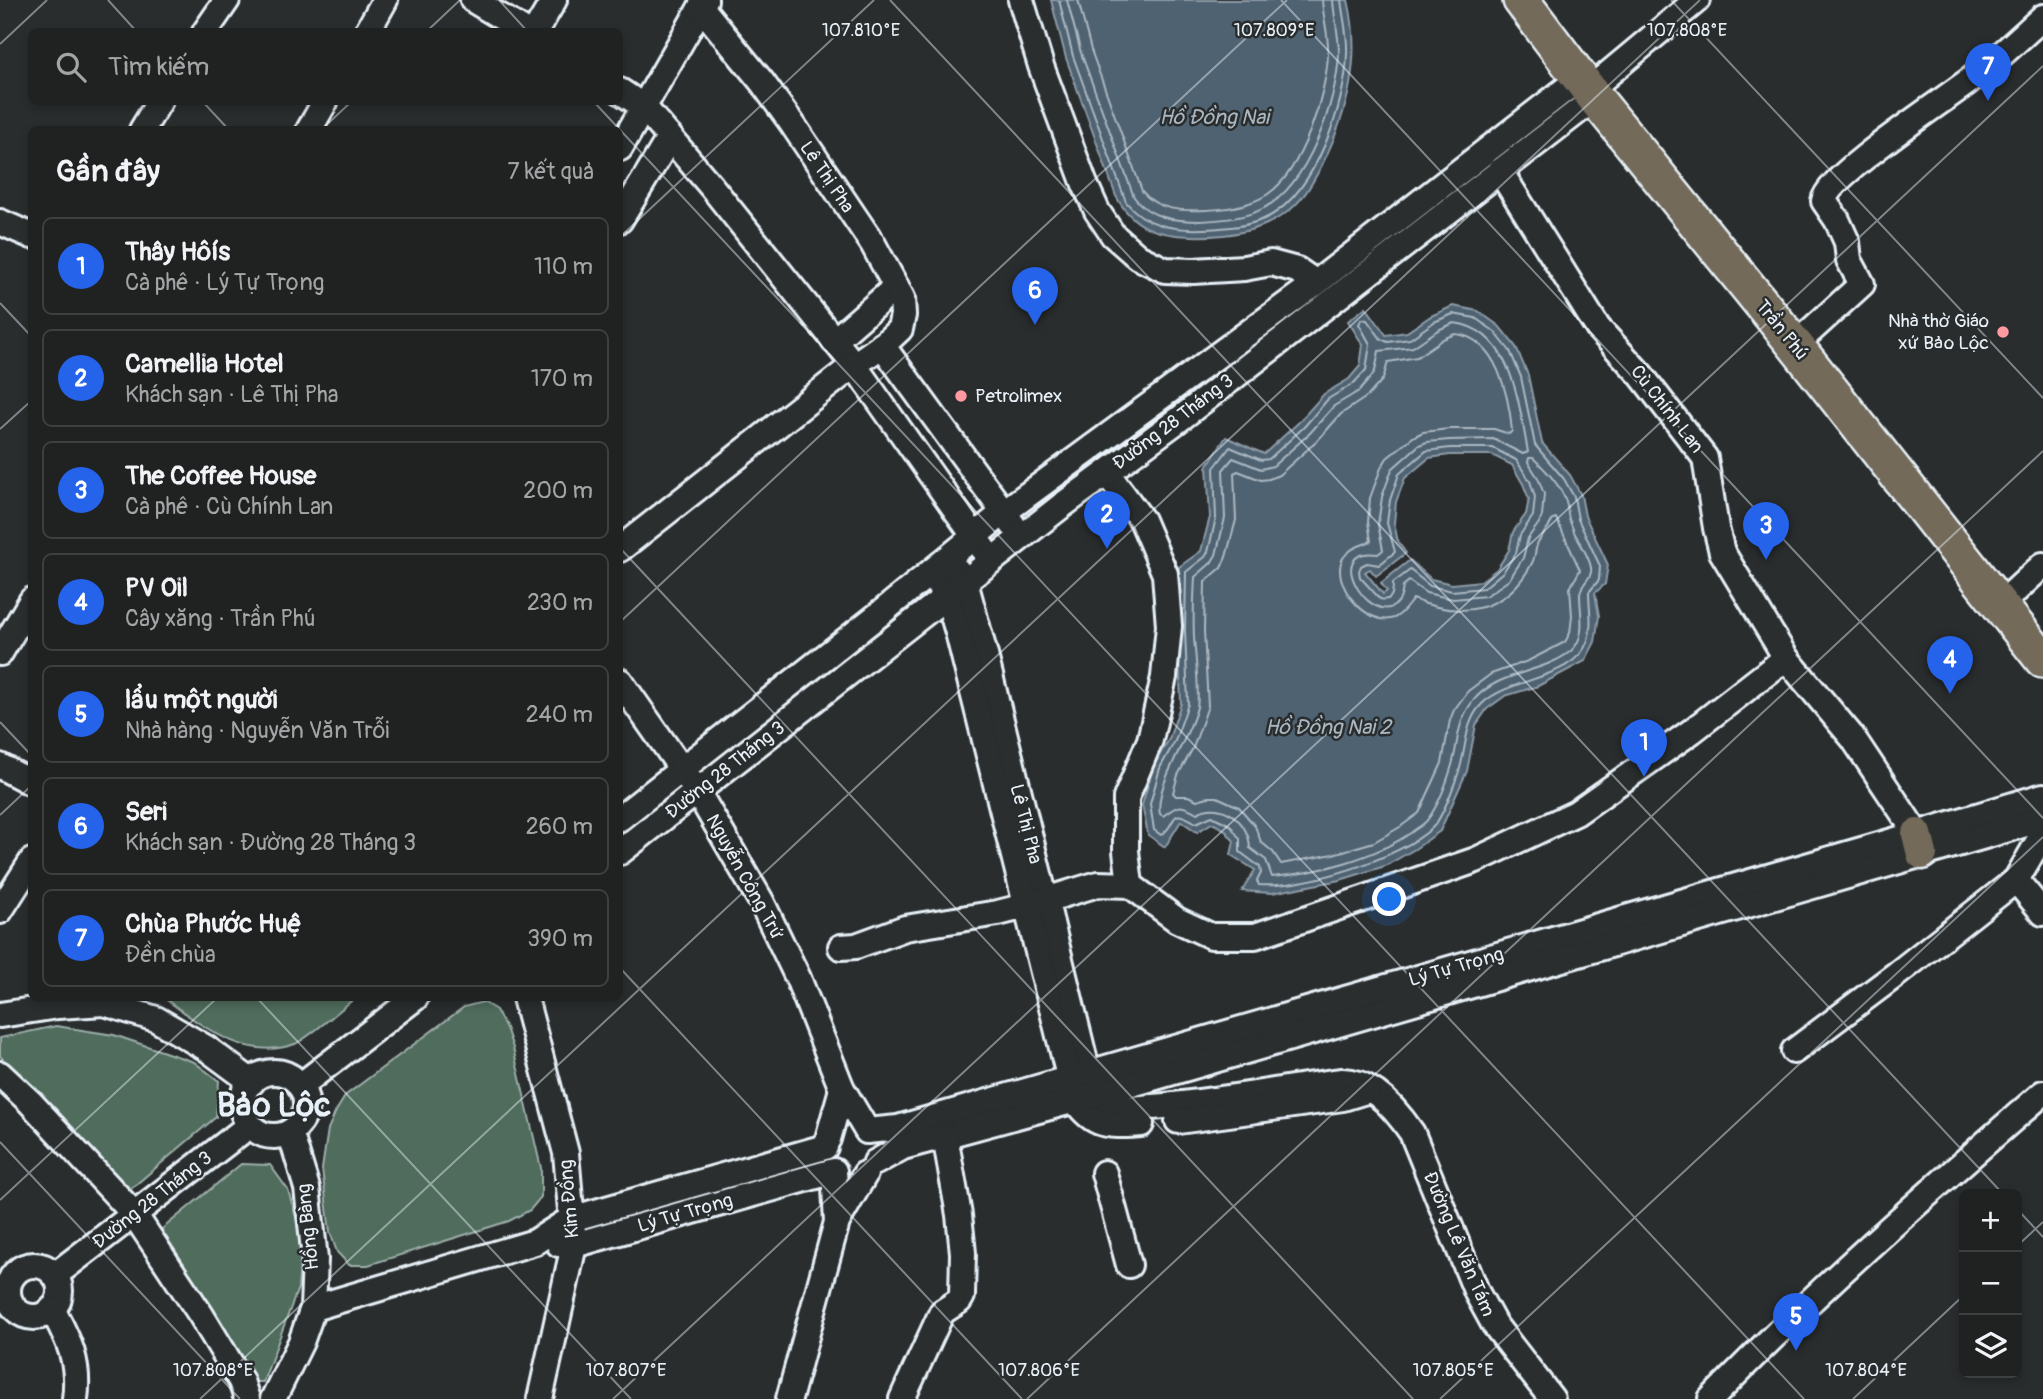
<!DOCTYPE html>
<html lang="vi">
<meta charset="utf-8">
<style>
body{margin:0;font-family:Pangolin,sans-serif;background:#282a2a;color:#f1f3f6}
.controls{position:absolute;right:21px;bottom:21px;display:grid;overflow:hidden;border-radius:10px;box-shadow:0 4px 10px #0003}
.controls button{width:63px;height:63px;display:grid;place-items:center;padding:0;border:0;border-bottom:2px solid #3d3f40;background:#202222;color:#f1f3f6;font:35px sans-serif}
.you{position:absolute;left:1390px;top:900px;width:24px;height:24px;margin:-18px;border:5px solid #fff;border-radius:50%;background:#1a73e8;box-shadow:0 0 0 10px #1a73e833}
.badge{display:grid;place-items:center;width:46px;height:46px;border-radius:50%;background:#2563eb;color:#fff;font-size:23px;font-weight:700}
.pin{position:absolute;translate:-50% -58px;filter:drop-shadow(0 2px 4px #0008)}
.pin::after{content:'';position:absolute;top:37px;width:24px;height:21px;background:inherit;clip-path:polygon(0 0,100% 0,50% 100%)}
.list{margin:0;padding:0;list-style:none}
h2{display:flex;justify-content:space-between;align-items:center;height:91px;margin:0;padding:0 28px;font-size:30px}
h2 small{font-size:23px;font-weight:400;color:#a2a4a5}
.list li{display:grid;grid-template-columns:46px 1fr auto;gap:21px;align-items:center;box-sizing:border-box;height:98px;margin:0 14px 14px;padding:0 14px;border:2px solid #3d3f40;border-radius:10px}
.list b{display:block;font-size:26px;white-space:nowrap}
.list p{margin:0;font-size:23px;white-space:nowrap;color:#a2a4a5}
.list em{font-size:23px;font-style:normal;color:#a2a4a5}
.icon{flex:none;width:38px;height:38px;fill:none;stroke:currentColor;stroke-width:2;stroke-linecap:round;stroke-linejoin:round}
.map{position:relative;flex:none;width:2043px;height:1399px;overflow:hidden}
.search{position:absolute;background:#202222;box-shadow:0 4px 10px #0003;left:28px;top:28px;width:595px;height:77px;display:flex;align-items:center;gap:18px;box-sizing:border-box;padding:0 24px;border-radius:10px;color:#a2a4a5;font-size:26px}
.panel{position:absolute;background:#202222;box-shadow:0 4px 10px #0003;left:28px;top:126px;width:595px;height:875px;border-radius:10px}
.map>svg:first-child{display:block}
.green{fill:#506c5c;stroke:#9caeaa;stroke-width:2}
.water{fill:#4f6271;stroke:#8c9ba7;stroke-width:2;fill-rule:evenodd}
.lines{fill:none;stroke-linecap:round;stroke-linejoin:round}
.shore{stroke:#abb8c2;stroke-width:2}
.minor-casing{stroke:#e8f1f8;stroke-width:30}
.major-casing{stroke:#e8f1f8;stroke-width:35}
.highway-casing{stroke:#e8f1f8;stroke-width:40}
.minor{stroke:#2a2d2e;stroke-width:24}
.major{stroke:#736b5a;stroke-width:30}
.highway{stroke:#736b5a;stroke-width:35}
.ticks{fill:none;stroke:#e8f1f8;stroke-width:2;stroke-opacity:0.45}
.poi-dot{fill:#ff9aa2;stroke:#2a2d2e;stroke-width:2.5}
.labels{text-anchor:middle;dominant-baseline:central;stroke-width:5;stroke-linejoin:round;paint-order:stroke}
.street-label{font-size:19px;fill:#e8f1f8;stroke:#2a2d2e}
.poi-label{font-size:19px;fill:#e8f1f8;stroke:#2a2d2e;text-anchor:end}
.water-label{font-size:21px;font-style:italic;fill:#abb8c2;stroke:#2a2d2e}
.town-label{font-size:33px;font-weight:bold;fill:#e8f1f8;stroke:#2a2d2e}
.ticks-label{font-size:18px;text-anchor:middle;fill:#e8f1f8;stroke:#2a2d2e;stroke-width:5;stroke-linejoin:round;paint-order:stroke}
</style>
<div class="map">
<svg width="2043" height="1399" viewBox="0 0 2043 1399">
<rect width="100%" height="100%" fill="#2a2d2e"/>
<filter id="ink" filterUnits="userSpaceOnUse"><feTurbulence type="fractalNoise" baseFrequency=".0143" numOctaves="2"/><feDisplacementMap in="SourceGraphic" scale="14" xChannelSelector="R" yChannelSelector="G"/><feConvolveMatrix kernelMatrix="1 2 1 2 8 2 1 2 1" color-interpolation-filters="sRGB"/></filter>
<g filter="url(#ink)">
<!-- green -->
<g class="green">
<path d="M164 998H355C342 1008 308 1039 295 1044 245 1062 201 1025 164 998Z"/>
<path d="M483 1002 496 1010 506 1028 513 1048 541 1168V1197L530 1210 509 1221 368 1265H349L337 1252 330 1232 322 1169 328 1129 336 1111 346 1095 464 1007Z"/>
<path d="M56 1026 114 1035 194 1062 219 1081 216 1117 127 1192 0 1056V1038Z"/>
<path d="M241 1164 270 1165 288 1190 302 1238 298 1288 263 1382H255L156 1234Z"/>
</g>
<!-- water -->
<g class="water">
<path d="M1051 0H1348C1362 58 1348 112 1322 165 1312 184 1302 203 1283 215 1257 233 1223 237 1191 236 1157 235 1133 228 1116 196L1066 58Z"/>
<path d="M1453 306 1478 311 1499 326 1516 347 1528 375 1542 443 1570 475 1581 495 1585 516 1608 565 1605 584 1595 593 1599 616 1595 642 1585 661 1538 686 1505 696 1487 709 1476 725 1467 771 1440 831 1415 849 1385 866 1340 880 1272 893 1242 891 1255 870 1231 855 1234 841 1224 829 1212 823 1197 832 1181 821 1165 847 1148 835 1142 805 1154 765 1169 739 1181 703 1178 632 1179 567 1201 551 1210 517 1207 466 1226 437 1264 454 1299 422 1324 394 1349 379 1360 366 1363 345 1348 321 1366 307 1386 335 1407 332 1431 316ZM1450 455H1492L1512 465 1523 484 1529 499 1526 514 1513 532 1509 550 1497 569 1481 581 1452 584 1431 579 1410 560 1381 583 1387 591 1383 594 1365 572 1370 569 1376 576 1406 553 1398 542 1394 523 1396 502 1405 478 1429 458Z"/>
</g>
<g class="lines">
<!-- shore -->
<g class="shore">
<path d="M1059 0 1073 56 1126 202C1145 226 1173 230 1203 229 1225 228 1250 227 1270 216 1316 190 1346 103 1347 53 1348 35 1343 18 1341 0"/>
<path d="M1067 0 1081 53 1134 197C1150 219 1176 221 1201 221 1222 220 1246 218 1264 208 1308 185 1337 101 1339 53 1339 35 1334 18 1333 0"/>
<path d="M1078 0 1091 50 1142 191C1157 211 1183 211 1206 210 1228 209 1250 206 1268 194 1302 171 1327 93 1328 53 1329 35 1323 18 1322 0"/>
<path d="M1453 314 1475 318 1494 331 1510 351 1521 377 1535 445 1564 479 1574 497 1578 519 1600 566 1599 580 1589 592C1589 608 1593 624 1588 640 1575 680 1509 677 1482 704 1463 723 1467 751 1458 774 1453 788 1443 817 1433 827 1402 858 1302 889 1259 885L1257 881 1261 873 1260 867 1240 852V839L1230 825 1212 816 1196 823C1167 805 1179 824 1161 835L1154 830 1150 804 1160 768 1175 741 1188 704 1185 631 1186 572 1205 557 1208 552 1216 518 1214 468 1230 447 1261 460 1269 459 1304 427 1328 399 1353 384 1366 370 1370 344 1359 324 1362 319 1367 320 1381 339 1388 342 1410 339 1434 322Z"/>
<path d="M1454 323C1513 330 1519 406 1528 452L1523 454 1493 439 1449 440 1427 442 1419 445 1392 469 1382 497 1378 524 1383 550 1378 554C1322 546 1367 623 1394 606 1401 601 1402 594 1403 586L1409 581 1426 593 1453 599 1486 596 1509 580 1523 558 1528 538 1539 523 1542 516 1544 494 1538 478 1528 462 1529 458H1533C1545 469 1559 483 1565 499 1568 505 1567 513 1569 519 1571 524 1573 529 1575 534 1580 543 1590 558 1591 568 1593 579 1579 584 1580 596 1580 613 1587 637 1571 651 1542 674 1497 671 1473 701 1456 723 1459 741 1452 765 1447 782 1439 804 1428 819 1425 824 1417 828 1412 832 1375 858 1317 873 1272 877L1266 860 1250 848C1249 822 1223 799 1197 813 1180 803 1178 805 1163 816L1160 814C1154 785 1190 738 1197 707 1200 691 1195 655 1194 637 1193 617 1194 596 1195 577L1211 563 1216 555 1225 518 1223 470 1233 458 1261 469 1273 466 1310 433 1334 406 1359 391 1371 377 1375 371 1379 351 1413 347 1438 330Z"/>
<path d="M1455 334C1497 337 1509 397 1512 431L1509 434 1494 429H1449L1423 432 1413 437 1387 458 1381 468 1370 498 1368 522 1371 541C1361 546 1350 547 1343 558 1329 582 1367 628 1394 618 1403 614 1407 606 1413 599 1462 620 1507 612 1532 563 1536 556 1535 548 1538 542 1543 534 1549 528 1553 519L1556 518 1580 570 1570 588 1572 616 1570 633 1565 642 1528 661 1491 674 1468 691 1454 710 1450 720 1442 763 1419 813 1400 827 1374 842 1333 854 1281 864 1273 852 1261 842 1255 826 1239 807 1217 797H1208L1197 800 1188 796H1176L1173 793 1178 775 1193 748 1208 706 1204 631 1205 582 1221 568 1226 557 1236 520 1234 473 1238 471 1261 480 1269 479 1279 475 1318 440 1341 414 1368 396 1383 379 1388 362 1417 357 1443 339Z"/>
<path d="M1450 448H1493L1516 460 1530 481 1535 497 1533 516 1520 535 1516 553 1503 572 1484 588 1452 591 1430 586 1410 570 1393 583C1393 592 1393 602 1380 599L1360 577 1359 571 1361 566 1367 563 1379 565 1395 552 1387 523 1390 500 1399 474 1426 451Z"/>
</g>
<!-- minor casing -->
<g class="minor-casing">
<g id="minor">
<path d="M473 0 526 32"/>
<path d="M1021 0 1041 66 1084 182 1097 211 1113 235 1138 257 1165 270 1193 271 1244 268 1271 263 1297 270 1316 283"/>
<path d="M205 32 227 0"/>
<path d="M367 32 385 0"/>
<path d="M535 32 554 0"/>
<path d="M1589 90 1697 0"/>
<path d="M620 91 644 107 711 186 854 365 984 550"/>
<path d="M142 130 159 102"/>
<path d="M309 130 325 102"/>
<path d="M620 148 705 0"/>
<path d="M1500 171 1598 328 1641 375 1705 458 1716 528 1722 552 1786 658 1853 738 1917 834"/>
<path d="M620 220 670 137"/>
<path d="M0 222 32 236"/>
<path d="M834 341 896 287"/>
<path d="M882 345 1013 525"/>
<path d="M1795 345 1862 284 1849 260 1847 242 1837 220 1824 201C1828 174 1955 94 1982 71 2003 54 2023 35 2043 17"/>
<path d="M1107 473 1142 520 1165 574 1169 626 1164 677 1150 740 1126 798V851L1130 885"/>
<path d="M620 549 854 365 884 344 900 329 903 315 902 298 873 244 791 122 762 82 701 7"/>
<path d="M957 570 965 582 985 655 1088 1073C1091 1085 1092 1099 1104 1105 1119 1112 1137 1108 1152 1107 1216 1102 1279 1089 1343 1081 1372 1081 1397 1111 1412 1133L1477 1293 1494 1324 1552 1399"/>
<path d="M939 584 947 595 959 636 1075 1100C1094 1128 1110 1126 1141 1124"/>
<path d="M2000 605 2043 565"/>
<path d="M0 653 32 600"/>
<path d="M620 681 697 791 761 901 798 978 842 1089 867 1131 898 1128 1917 834 2043 796"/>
<path d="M0 766 32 783"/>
<path d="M620 818 882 612 1004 512 1316 283 1580 78"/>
<path d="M620 852 1060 507 1177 421 1595 98"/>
<path d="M2016 880 2043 913"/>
<path d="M0 911 32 861"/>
<path d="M841 947 856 946 905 928 998 913 1026 906 1098 884 1130 885 1177 920 1211 936H1255L1476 860 1576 813 1692 731 1786 658"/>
<path d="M525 998 566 1153 574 1245 540 1399"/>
<path d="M0 1015 58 1006 104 1003 156 1019 206 1048 252 1082"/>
<path d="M1794 1051 1898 973 2016 880 2041 837V820"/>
<circle cx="274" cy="1104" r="32"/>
<path d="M0 1074 30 1102 134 1214 201 1315 241 1381 247 1399"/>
<path d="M300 1086 415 998"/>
<path d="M1178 1121 1343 1098 1369 1090"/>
<path d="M828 1139 842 1089"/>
<path d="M876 1162 903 1147 1094 1095 2043 819"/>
<path d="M1104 1173 1129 1265"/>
<path d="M559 1244 574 1245 834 1171 837 1222"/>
<circle cx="34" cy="1291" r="26"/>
<path d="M55 1275 250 1125"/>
<path d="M313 1308 535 1242 571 1219 825 1147"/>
<path d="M52 1309C69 1340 80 1363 75 1399"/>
<path d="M273 1399 301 1342 313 1308 315 1259 307 1188 290 1132"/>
<path d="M789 1399 837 1222 865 1174"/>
<path d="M902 1399 942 1312 959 1301 962 1296 963 1253 959 1215 945 1136"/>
<path d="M1711 1399C1816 1291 1929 1192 2043 1093"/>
</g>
</g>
<!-- major casing -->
<g class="major-casing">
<path id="major" d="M1917 834 1922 854"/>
</g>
<!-- highway casing -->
<g class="highway-casing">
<path id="highway" d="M1521 0 1595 98 1795 345 2043 660"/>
</g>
<!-- minor -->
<use href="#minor" class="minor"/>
<!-- major -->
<use href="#major" class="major"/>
<!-- highway -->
<use href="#highway" class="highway"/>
</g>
</g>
<!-- ticks -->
<path class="ticks" d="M108 0 137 32M499 0 528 32M890 0 2003 1194M1281 0 2043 818M1671 0 2043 398M426 32 460 0M0 44 47 0M203 102 229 130M594 102 1804 1399M321 130 351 102M620 237 874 0M0 303 32 337M0 429 32 400M620 548 1413 1399M620 622 1287 0M0 722 32 756M0 815 32 785M620 968 1022 1399M257 998 631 1399M0 1142 240 1399M0 1200 217 998M2017 1209 2043 1237M2017 1246 2043 1222M200 1399 1700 0M613 1399 2043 66M1027 1399 2043 451M1440 1399 2043 837M1853 1399 1964 1295"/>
<!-- markers -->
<g class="poi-dot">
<circle cx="2003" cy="332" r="7"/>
<circle cx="961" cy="396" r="7"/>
</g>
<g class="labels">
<!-- street labels -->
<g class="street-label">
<text transform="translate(827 177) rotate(56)">Lê Thị Pha</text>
<text transform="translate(1782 330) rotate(51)">Trần Phú</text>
<text transform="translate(1667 409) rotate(52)">Cù Chính Lan</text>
<text transform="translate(1173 422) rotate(-37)">Đường 28 Tháng 3</text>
<text transform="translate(725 770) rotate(-38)">Đường 28 Tháng 3</text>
<text transform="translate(1026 824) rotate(76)">Lê Thị Pha</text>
<text transform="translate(745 877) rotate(61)">Nguyễn Công Trứ</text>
<text transform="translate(1456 967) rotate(-16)">Lý Tự Trọng</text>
<text transform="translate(569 1199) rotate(-95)">Kim Đồng</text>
<text transform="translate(152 1200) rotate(-38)">Đường 28 Tháng 3</text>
<text transform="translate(685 1213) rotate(-16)">Lý Tự Trọng</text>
<text transform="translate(308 1227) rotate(-96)">Hồng Bàng</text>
<text transform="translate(1459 1244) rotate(67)">Đường Lê Văn Tám</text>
</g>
<!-- poi labels -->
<g class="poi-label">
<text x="1989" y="321">Nhà thờ Giáo<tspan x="1989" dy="22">xứ Bảo Lộc</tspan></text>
<text x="975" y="396" text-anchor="start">Petrolimex</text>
</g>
<!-- water labels -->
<g class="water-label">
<text x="1214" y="117">Hồ Đồng Nai</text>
<text x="1328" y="727">Hồ Đồng Nai 2</text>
</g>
<!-- town labels -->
<g class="town-label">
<text x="274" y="1105">Bảo Lộc</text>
</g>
</g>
<g class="ticks-label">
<text x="861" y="36">107.810°E</text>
<text x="1274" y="36">107.809°E</text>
<text x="1687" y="36">107.808°E</text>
<text x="213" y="1376">107.808°E</text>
<text x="626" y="1376">107.807°E</text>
<text x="1039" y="1376">107.806°E</text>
<text x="1453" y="1376">107.805°E</text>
<text x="1866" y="1376">107.804°E</text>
</g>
</svg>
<div class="controls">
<button>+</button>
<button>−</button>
<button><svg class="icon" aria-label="layers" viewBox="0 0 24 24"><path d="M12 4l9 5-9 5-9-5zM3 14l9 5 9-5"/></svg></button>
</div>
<div class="you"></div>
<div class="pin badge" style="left:1644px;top:777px">1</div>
<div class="pin badge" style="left:1107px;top:549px">2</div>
<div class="pin badge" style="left:1766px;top:560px">3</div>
<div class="pin badge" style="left:1950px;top:694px">4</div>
<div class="pin badge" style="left:1796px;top:1351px">5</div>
<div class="pin badge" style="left:1035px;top:325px">6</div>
<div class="pin badge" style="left:1988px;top:101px">7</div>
<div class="search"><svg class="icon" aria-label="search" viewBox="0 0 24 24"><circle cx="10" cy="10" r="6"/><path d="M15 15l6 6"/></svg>Tìm kiếm</div>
<section class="panel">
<h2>Gần đây<small>7 kết quả</small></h2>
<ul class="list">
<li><span class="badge">1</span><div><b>Thây Hôís</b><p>Cà phê · Lý Tự Trọng</p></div><em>110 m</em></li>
<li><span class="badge">2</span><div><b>Camellia Hotel</b><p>Khách sạn · Lê Thị Pha</p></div><em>170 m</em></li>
<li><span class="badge">3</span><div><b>The Coffee House</b><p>Cà phê · Cù Chính Lan</p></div><em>200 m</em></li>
<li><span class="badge">4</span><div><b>PV Oil</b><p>Cây xăng · Trần Phú</p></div><em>230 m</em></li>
<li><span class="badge">5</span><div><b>lẩu một người</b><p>Nhà hàng · Nguyễn Văn Trỗi</p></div><em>240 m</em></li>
<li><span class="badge">6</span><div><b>Seri</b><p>Khách sạn · Đường 28 Tháng 3</p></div><em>260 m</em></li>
<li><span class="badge">7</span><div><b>Chùa Phước Huệ</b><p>Đền chùa</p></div><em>390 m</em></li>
</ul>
</section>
</div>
